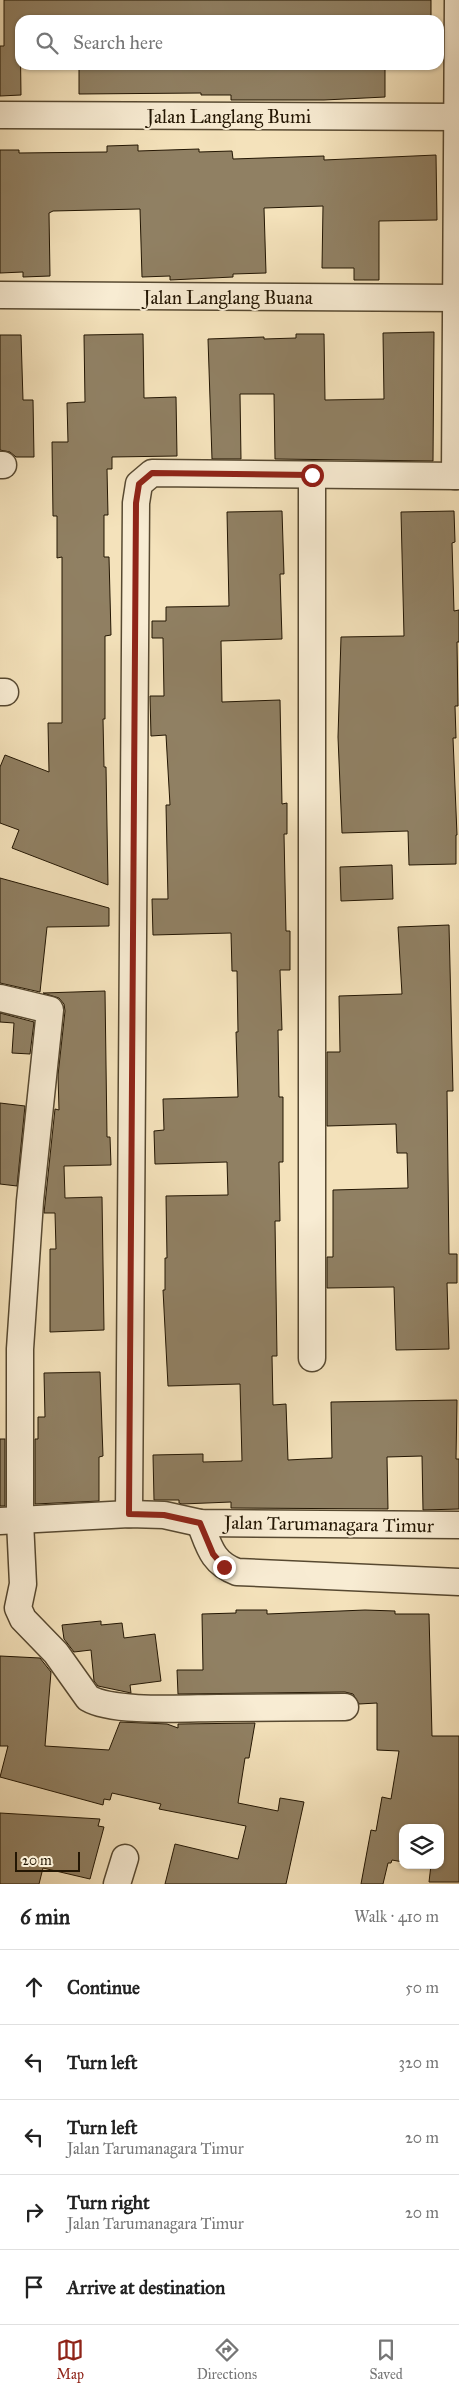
<!DOCTYPE html>
<meta charset="utf-8">
<style>
body{margin:0;font-family:"IM FELL Great Primer",serif;background:#f2f2f2;color:#222}
.controls{position:absolute;right:15px;bottom:15px;display:grid;overflow:hidden;border-radius:10px;box-shadow:0 1px 4px #0004}
.controls button{width:45px;height:45px;display:grid;place-items:center;padding:0;border:0;border-bottom:1px solid #e0e0e0;background:#fff;color:#222;font:25px sans-serif}
.scale{position:absolute;left:15px;bottom:12px;width:65px;box-sizing:border-box;padding-left:5px;border:2px solid #231603;border-top:0;font-size:14px;line-height:18px;white-space:nowrap;color:#231603;-webkit-text-stroke:4px #f8ecd3;paint-order:stroke}
.stop{position:absolute;width:15px;height:15px;margin:-11px;border:4px solid #8f2418;border-radius:50%;background:#fff}
.stop.end{background:#8f2418;border-color:#fff;box-shadow:0 1px 5px #0008}
.list{margin:0;padding:0;list-style:none}
h2{display:flex;justify-content:space-between;align-items:center;height:65px;margin:0;padding:0 20px;font-size:21px}
h2 small{font-size:16px;font-weight:400;color:#767676}
.list li{display:grid;grid-template-columns:32px 1fr auto;gap:15px;align-items:center;box-sizing:border-box;height:75px;padding:0 20px;border-top:1px solid #e0e0e0}
.list b{display:block;font-size:19px;white-space:nowrap}
.list p{margin:0;font-size:16px;white-space:nowrap;color:#767676}
.list em{font-size:16px;font-style:normal;color:#767676}
.icon{flex:none;width:28px;height:28px;fill:none;stroke:currentColor;stroke-width:2;stroke-linecap:round;stroke-linejoin:round}
.map{position:relative;flex:none;width:459px;height:1884px;overflow:hidden}
.search{position:absolute;background:#fff;box-shadow:0 1px 4px #0004;left:15px;right:15px;top:15px;height:55px;display:flex;align-items:center;gap:12px;box-sizing:border-box;padding:0 18px;border-radius:15px;color:#767676;font-size:19px}
.sheet{height:440px;background:#fff}
nav{display:flex;justify-content:space-around;align-items:center;box-sizing:border-box;height:70px;border-top:1px solid #e0e0e0;background:#fff;font-size:14px;color:#767676}
nav a{display:grid;justify-items:center;gap:2px}
nav .on{color:#8f2418}
.map>svg:first-child{display:block}
.building{fill:#908063;stroke:#231603}
.lines{fill:none;stroke-linecap:round;stroke-linejoin:round}
.minor-casing{stroke:#574931;stroke-width:29}
.minor{stroke:#f8ecd3;stroke-width:26}
.route{stroke:#8f2418;stroke-width:6}
.labels{text-anchor:middle;dominant-baseline:central;stroke-width:4;stroke-linejoin:round;paint-order:stroke}
.street-label{font-size:19px;fill:#231603;stroke:#f8ecd3}
</style>
<div class="map">
<svg width="459" height="1884" viewBox="0 0 459 1884">
<rect width="100%" height="100%" fill="#f4e2bb"/>
<filter id="stains"><feTurbulence type="fractalNoise" baseFrequency=".004" numOctaves="4"/><feColorMatrix values="0 0 0 0 .2 0 0 0 0 .09 0 0 0 0 .02 0 0 0 .5 -.17"/></filter>
<radialGradient id="worn" r=".72"><stop offset=".6" stop-color="#630" stop-opacity="0"/><stop offset="1" stop-color="#630" stop-opacity=".3"/></radialGradient>
<!-- building -->
<g class="building">
<path d="M4 0H431V20H20L21 95 0 96V46H4Z"/>
<path d="M79 65H385V97L324 100H231V95H201V93L79 94Z"/>
<path d="M138 145V151L199 149V152L232 151 233 159 324 156V160L436 155 437 220 379 221V280H354V268H322L323 206 264 208 266 273 233 274V277L170 280V276L142 277 140 209 53 211 49 213 50 276 23 277V272L0 273V150H19V153L107 152V146Z"/>
<path d="M434 332 433 461 275 459 274 394H240L241 459H212L208 339 264 337V339L296 338V334H324L325 400 384 399 383 333Z"/>
<path d="M143 334 144 398 176 397 177 456 112 457V469H107L108 515H104V557H109L111 635 105 636V719H103L104 767H106L108 885 12 848 19 830 0 823V767L5 755 49 772 48 723H62V557L57 558V516H53L52 442H68L67 403 85 402 84 335Z"/>
<path d="M0 335H21L23 400H33L34 457H16L10 452 0 450Z"/>
<path d="M282 511 284 574H280L282 639 221 641 222 702 280 700 282 804 287 803V834H284L286 931H290V970H280L282 1030H278L279 1097H283V1162H279L280 1221H275L277 1356H272L273 1405 286 1404 288 1460 307 1459 332 1458 331 1402 457 1400 456 1459H459V1509L423 1510 422 1456 387 1457 388 1509 231 1508V1502L182 1504 179 1503V1500H154L153 1455 203 1454V1462L242 1461 240 1384 168 1386 163 1290H165V1258H167L166 1196 228 1195 227 1162 155 1164 154 1131 164 1130 163 1099 238 1097 236 1032H238L237 971H232L231 933 153 935 152 899H168L166 805H170L166 735 151 736 150 696H164L163 638H152V621H166V607L229 606 227 512Z"/>
<path d="M454 511 455 542 452 543 454 611 459 610V642H457L458 706H455L456 738H453L457 835H456V864L409 865 408 831 342 833 338 737 341 637 404 636 401 512Z"/>
<path d="M392 865 393 899 341 901 340 867Z"/>
<path d="M0 878 109 908V926L47 927 40 992 0 983Z"/>
<path d="M449 925 453 1091H447L449 1254H457V1283H447L449 1349 396 1350 394 1287 327 1288V1257H333V1190L408 1188 407 1153H397L396 1124 327 1126V1052H340L339 996 402 994 398 927Z"/>
<path d="M105 991 107 1137H110L111 1165 64 1166 65 1198 102 1197 104 1330 50 1332V1249H56L55 1213H44L55 1109 59 1110 58 1075 65 1011 64 1004 59 998 43 993Z"/>
<path d="M0 1013 34 1022 30 1054 12 1053 14 1023 0 1022Z"/>
<path d="M0 1103 25 1106 17 1186 0 1184Z"/>
<path d="M100 1372 103 1456 99 1457V1501L35 1504V1439H38V1417H45L44 1373Z"/>
<rect x="0" y="1439" width="5" height="67"/>
<path d="M236 1610H267V1614L365 1610 395 1611V1614H429L432 1736H459V1882H429L431 1865H440V1828H403V1862L392 1860 391 1863H388L383 1884H361L371 1830 376 1831 382 1797 391 1799 399 1751 377 1750V1703L359 1704 353 1694 345 1692 178 1694 177 1670H203L202 1614 236 1613Z"/>
<path d="M101 1621V1625L122 1623 124 1638 155 1634 161 1681 130 1685 131 1693 98 1686 94 1681 91 1650 74 1652 64 1639 62 1625Z"/>
<path d="M0 1656 40 1658 51 1672 45 1746 109 1750 120 1722 167 1724 178 1728V1724L255 1723 249 1758H245L238 1803 278 1811 280 1798 304 1802 286 1884H165L175 1844 238 1859 246 1826 159 1809 161 1804 112 1793 110 1800 104 1799 103 1805 0 1777 8 1746H0Z"/>
<path d="M0 1813 100 1819 98 1826 104 1827 90 1879 43 1868 39 1884H0Z"/>
</g>
<g class="lines">
<!-- minor casing -->
<g class="minor-casing">
<g id="minor">
<path d="M0 115 458 117"/>
<path d="M0 295 459 298"/>
<path d="M0 465H3"/>
<path d="M455 476 458 0"/>
<path d="M0 692H5"/>
<path d="M0 998 50 1010 30 1201 20 1349V1521L23 1584 18 1608 23 1619 56 1653 88 1698C113 1713 187 1708 218 1708 260 1708 303 1707 345 1707"/>
<path d="M312 1358V475"/>
<path d="M129 1514 136 503 139 484 152 473 459 476"/>
<path d="M0 1521 129 1514 164 1515 200 1523 459 1525"/>
<path d="M200 1523C209 1546 212 1563 237 1572L459 1582"/>
<path d="M117 1884 125 1858"/>
</g>
</g>
<!-- minor -->
<use href="#minor" class="minor"/>
</g>
<g class="lines">
<!-- route -->
<path class="route" d="M224 1567 213 1554 200 1523 164 1515 129 1514 136 503 139 484 152 473 312 475"/>
</g>
<g class="labels">
<!-- street labels -->
<g class="street-label">
<text x="229" y="116">Jalan Langlang Bumi</text>
<text x="228" y="297">Jalan Langlang Buana</text>
<text transform="translate(329 1524) rotate(1)">Jalan Tarumanagara Timur</text>
</g>
</g>
<rect width="100%" height="100%" filter="url(#stains)"/>
<rect width="100%" height="100%" fill="url(#worn)"/>
</svg>
<div class="controls">
<button><svg class="icon" aria-label="layers" viewBox="0 0 24 24"><path d="M12 4l9 5-9 5-9-5zM3 14l9 5 9-5"/></svg></button>
</div>
<div class="scale">20 m</div>
<div class="stop" style="left:312px;top:475px"></div>
<div class="stop end" style="left:224px;top:1567px"></div>
<div class="search"><svg class="icon" aria-label="search" viewBox="0 0 24 24"><circle cx="10" cy="10" r="6"/><path d="M15 15l6 6"/></svg>Search here</div>
</div>
<section class="sheet">
<h2>6 min<small>Walk · 410 m</small></h2>
<ul class="list">
<li><svg class="icon" aria-label="ahead" viewBox="0 0 24 24"><path d="M12 20V5M6 11l6-6 6 6"/></svg><div><b>Continue</b></div><em>50 m</em></li>
<li><svg class="icon" aria-label="left" viewBox="0 0 24 24"><path d="M17 20v-9H6M10 6l-5 5 5 5"/></svg><div><b>Turn left</b></div><em>320 m</em></li>
<li><svg class="icon" aria-label="left" viewBox="0 0 24 24"><path d="M17 20v-9H6M10 6l-5 5 5 5"/></svg><div><b>Turn left</b><p>Jalan Tarumanagara Timur</p></div><em>20 m</em></li>
<li><svg class="icon" aria-label="right" viewBox="0 0 24 24"><path d="M7 20v-9h11M14 6l5 5-5 5"/></svg><div><b>Turn right</b><p>Jalan Tarumanagara Timur</p></div><em>20 m</em></li>
<li><svg class="icon" aria-label="arrive" viewBox="0 0 24 24"><path d="M6 21V4h12l-3 4 3 4H6"/></svg><div><b>Arrive at destination</b></div></li>
</ul>
</section>
<nav>
<a class="on"><svg class="icon" aria-label="map" viewBox="0 0 24 24"><path d="M3 6l6-2 6 2 6-2v14l-6 2-6-2-6 2zM9 4v14M15 6v14"/></svg>Map</a>
<a><svg class="icon" aria-label="directions" viewBox="0 0 24 24"><path d="M12 3l9 9-9 9-9-9zM9 14v-3h6M13 9l2 2-2 2"/></svg>Directions</a>
<a><svg class="icon" aria-label="saved" viewBox="0 0 24 24"><path d="M7 4h10v16l-5-4-5 4z"/></svg>Saved</a>
</nav>
